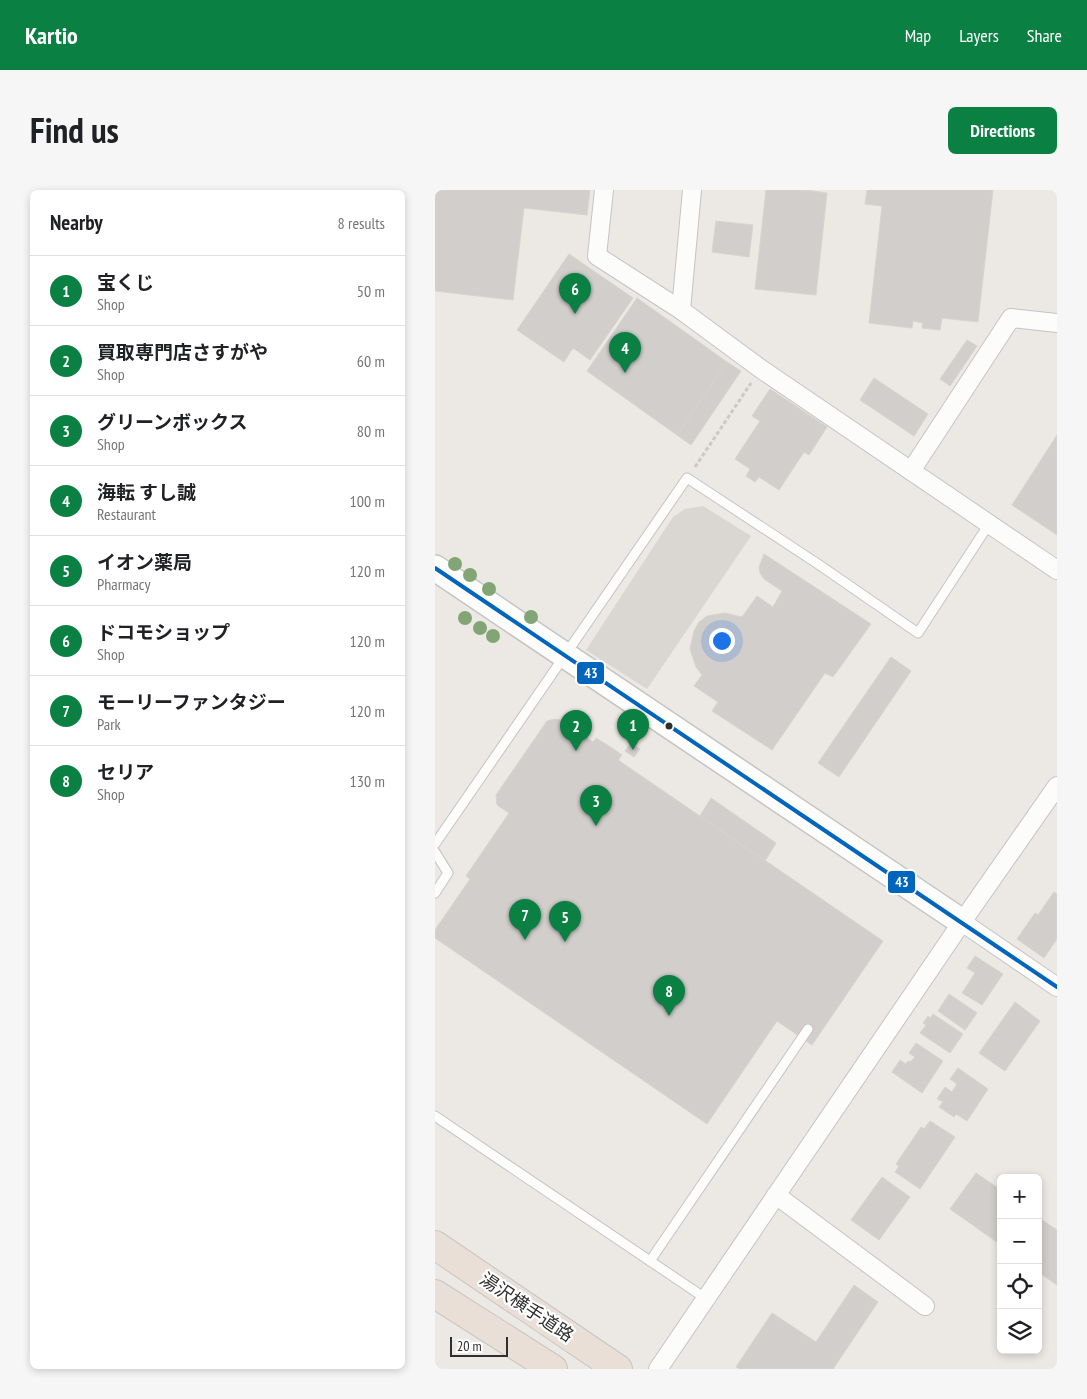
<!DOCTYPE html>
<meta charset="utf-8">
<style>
body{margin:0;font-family:"PT Sans Narrow","Noto Sans JP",sans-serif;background:#f6f6f6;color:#202124}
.controls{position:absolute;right:15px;bottom:15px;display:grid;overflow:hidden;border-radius:8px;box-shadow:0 2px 8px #0003}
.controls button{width:45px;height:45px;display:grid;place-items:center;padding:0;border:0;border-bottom:1px solid #e0e0e0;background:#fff;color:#202124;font:25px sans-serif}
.scale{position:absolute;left:15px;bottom:12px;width:58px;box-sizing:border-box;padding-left:5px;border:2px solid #2e2e2e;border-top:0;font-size:14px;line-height:18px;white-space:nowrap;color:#2e2e2e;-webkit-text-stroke:4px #fff;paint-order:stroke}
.you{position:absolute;left:286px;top:450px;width:18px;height:18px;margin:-12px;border:4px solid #fff;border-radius:50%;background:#1a73e8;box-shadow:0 0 0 8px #1a73e833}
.badge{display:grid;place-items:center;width:32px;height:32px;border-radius:50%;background:#0b8043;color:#fff;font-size:16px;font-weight:700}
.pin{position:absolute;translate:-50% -41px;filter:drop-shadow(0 1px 2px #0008)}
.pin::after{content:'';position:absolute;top:26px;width:18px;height:15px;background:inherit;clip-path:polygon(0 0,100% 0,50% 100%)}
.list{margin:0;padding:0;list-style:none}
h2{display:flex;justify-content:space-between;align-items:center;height:65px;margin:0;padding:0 20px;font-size:21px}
h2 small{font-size:16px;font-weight:400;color:#757577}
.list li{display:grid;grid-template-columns:32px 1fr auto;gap:15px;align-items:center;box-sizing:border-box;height:70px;padding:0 20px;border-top:1px solid #e0e0e0}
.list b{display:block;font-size:19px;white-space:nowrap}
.list p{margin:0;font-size:16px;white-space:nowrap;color:#757577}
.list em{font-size:16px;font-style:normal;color:#757577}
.icon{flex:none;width:28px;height:28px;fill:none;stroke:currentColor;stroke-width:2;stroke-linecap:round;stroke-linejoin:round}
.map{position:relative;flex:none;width:622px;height:1179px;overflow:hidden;border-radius:8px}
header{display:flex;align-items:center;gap:30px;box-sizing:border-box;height:70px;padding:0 25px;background:#0b8043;color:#fff}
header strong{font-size:24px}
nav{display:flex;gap:28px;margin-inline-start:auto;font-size:18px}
.intro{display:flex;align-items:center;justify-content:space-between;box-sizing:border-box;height:120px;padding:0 30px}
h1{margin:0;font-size:35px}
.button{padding:12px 22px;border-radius:8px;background:#0b8043;color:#fff;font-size:18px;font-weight:700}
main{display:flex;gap:30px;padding:0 30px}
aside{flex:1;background:#fff;border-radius:8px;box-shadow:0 2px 8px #0003}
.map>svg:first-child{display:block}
.plaza{fill:#dad6d2}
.building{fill:#d1cecb;stroke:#d7d4d0}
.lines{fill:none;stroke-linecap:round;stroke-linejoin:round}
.lane-casing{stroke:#c5c4c5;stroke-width:11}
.street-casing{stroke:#c5c4c5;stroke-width:20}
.secondary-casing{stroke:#c5c4c5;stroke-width:28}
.highway-casing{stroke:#c6c5c4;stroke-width:30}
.path{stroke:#c9c9c8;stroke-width:3;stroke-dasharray:4 2.5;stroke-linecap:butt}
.lane{stroke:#fcfcfb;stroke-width:9}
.street{stroke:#fcfcfb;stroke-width:18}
.secondary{stroke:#fcfcfb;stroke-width:25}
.highway{stroke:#eadfd6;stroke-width:28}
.bus-1-casing{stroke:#fff;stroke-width:8}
.bus-1{stroke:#0065bd;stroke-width:4}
.tree{fill:#82a575}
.bus-dot{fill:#2e2e2e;stroke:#fff;stroke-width:2}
.labels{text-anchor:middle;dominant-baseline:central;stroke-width:4.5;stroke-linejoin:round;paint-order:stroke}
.street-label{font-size:18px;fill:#2e2e2e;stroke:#fff}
.line-badge{stroke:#fff;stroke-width:2}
.badge-label{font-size:14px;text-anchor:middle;font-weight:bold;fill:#fff}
</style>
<header>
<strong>Kartio</strong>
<nav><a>Map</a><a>Layers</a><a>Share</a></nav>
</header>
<div class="intro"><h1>Find us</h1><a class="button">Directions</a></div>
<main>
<aside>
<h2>Nearby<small>8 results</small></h2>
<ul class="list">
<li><span class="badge">1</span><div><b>宝くじ</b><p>Shop</p></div><em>50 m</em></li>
<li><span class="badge">2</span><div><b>買取専門店さすがや</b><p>Shop</p></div><em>60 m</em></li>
<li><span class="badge">3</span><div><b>グリーンボックス</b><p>Shop</p></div><em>80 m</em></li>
<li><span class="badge">4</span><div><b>海転 すし誠</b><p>Restaurant</p></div><em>100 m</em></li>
<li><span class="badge">5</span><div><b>イオン薬局</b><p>Pharmacy</p></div><em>120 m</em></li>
<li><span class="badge">6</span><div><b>ドコモショップ</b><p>Shop</p></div><em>120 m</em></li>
<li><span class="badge">7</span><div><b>モーリーファンタジー</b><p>Park</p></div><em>120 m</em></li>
<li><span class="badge">8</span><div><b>セリア</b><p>Shop</p></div><em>130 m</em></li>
</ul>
</aside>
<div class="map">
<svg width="622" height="1179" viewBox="0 0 622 1179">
<rect width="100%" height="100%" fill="#ece8e4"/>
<!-- plaza -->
<path class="plaza" d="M268 316 316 346 212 499 151 460 238 327 250 319Z"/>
<!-- building -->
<g class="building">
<path d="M0 0H155L152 25 89 18 78 110 0 101Z"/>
<path d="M331 0H371L392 3 381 105 320 99Z"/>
<path d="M432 0H558L543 132 507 128 505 140 487 138 488 133 478 131 477 138 434 133 447 16 430 14Z"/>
<path d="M281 31 318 35 314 67 277 62Z"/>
<path d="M134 64 198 108 155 170 138 158 129 172 82 140Z"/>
<path d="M202 108 292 172 242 245 152 181Z"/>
<path d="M532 150 542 156 515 196 505 189Z"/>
<path d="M292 172 306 181 256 255 242 245Z"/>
<path d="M439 188 493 224 479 246 425 210Z"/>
<path d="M335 199 392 237 374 265 369 262 344 300 324 287 320 292 311 286 315 279 300 269 325 231 317 226Z"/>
<path d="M622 245V345L577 315Z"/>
<path d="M329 364 436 434 398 487 390 483 337 560 277 521 283 512 259 496 267 485 261 477 255 459 259 441 264 432 272 426 290 423 307 427 322 406 338 417 347 401 329 389 325 383 324 377Z"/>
<path d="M456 467 476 481 404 587 383 573Z"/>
<path d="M120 529 125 530 158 552 161 548 174 556 187 565 183 570 448 751 377 855 342 831 272 934 0 748V740L35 689 31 686 74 623 62 615 61 605 112 531Z"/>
<path d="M196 553 205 559 199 567 190 561Z"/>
<path d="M276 608 341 653 330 671 265 626Z"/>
<path d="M619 702 622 704V749L609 768 582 749 600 723 603 725Z"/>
<path d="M540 766 568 784 547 815 527 803 540 783 532 778Z"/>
<path d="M514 804 542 823 530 840 503 821Z"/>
<path d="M580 812 605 831 570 881 544 863Z"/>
<path d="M498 824 528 844 515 863 485 843 491 835 488 833 493 826 495 828Z"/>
<path d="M481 853 508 871 487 903 457 882 465 870 471 874 473 871 475 872 480 867 474 863Z"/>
<path d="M523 878 553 899 532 931 521 924 519 927 504 917 508 912 502 909 510 897 517 902 522 894 515 889Z"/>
<path d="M495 931 520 947 485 999 460 982 464 976 461 974 486 937 489 939Z"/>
<path d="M541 983 566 1000V1055L515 1019Z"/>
<path d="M447 987 475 1007 444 1050 416 1030Z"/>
<path d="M603 1027 622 1040V1095L603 1082Z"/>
<path d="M419 1095 443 1112 398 1179H304L301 1177 337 1123 381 1152Z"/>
</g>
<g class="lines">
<!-- lane casing -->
<g class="lane-casing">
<g id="lane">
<path d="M0 654 252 288 383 374 483 443 554 334"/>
<path d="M0 662 13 683 0 703"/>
<path d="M0 926 270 1108"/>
<path d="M215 1071 373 839"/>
</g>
</g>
<!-- street casing -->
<g class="street-casing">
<g id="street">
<path d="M169 0 162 66 246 120"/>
<path d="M257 0 246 120 326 179 622 380"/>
<path d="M476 281 576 128 622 133"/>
<path d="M527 732 622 797"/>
<path d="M341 1005 490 1116"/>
<path d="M223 1179 527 732 622 596"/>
</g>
</g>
<!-- secondary casing -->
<g class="secondary-casing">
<path id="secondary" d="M0 378 527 732"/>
</g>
<!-- highway casing -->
<g class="highway-casing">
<g id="highway">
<path d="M0 1055 183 1179"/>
<path d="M0 1104 118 1179"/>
</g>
</g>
<!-- path -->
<path class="path" d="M260 277 316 193"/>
<!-- lane -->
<use href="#lane" class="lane"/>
<!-- street -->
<use href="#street" class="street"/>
<!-- secondary -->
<use href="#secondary" class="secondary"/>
<!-- highway -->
<use href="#highway" class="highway"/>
<!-- bus-1 casing -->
<g class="bus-1-casing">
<path id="bus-1" d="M0 378 622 797"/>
</g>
<!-- bus-1 -->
<use href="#bus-1" class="bus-1"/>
</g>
<!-- trees -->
<g class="tree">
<circle cx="20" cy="374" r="7"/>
<circle cx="35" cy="385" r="7"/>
<circle cx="54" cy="399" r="7"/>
<circle cx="96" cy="427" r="7"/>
<circle cx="30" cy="428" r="7"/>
<circle cx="45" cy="438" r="7"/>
<circle cx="58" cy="446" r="7"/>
</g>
<!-- markers -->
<circle class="bus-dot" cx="234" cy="536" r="4.5"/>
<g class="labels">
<!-- street labels -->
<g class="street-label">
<text transform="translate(92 1117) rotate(34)">湯沢横手道路</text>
</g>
</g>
<g class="line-badge">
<rect x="141" y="471" width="29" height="24" rx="5" fill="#0065bd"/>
<rect x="452" y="680" width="29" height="24" rx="5" fill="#0065bd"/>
</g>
<g class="badge-label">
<text x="156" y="488">43</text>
<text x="467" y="697">43</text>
</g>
</svg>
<div class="controls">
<button>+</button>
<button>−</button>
<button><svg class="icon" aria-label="locate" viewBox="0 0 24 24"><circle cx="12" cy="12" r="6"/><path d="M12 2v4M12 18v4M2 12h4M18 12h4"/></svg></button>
<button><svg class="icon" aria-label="layers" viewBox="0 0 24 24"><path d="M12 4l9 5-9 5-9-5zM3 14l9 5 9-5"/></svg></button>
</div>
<div class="scale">20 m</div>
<div class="you"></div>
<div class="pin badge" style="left:198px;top:560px">1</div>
<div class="pin badge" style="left:141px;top:561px">2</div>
<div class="pin badge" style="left:161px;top:636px">3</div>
<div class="pin badge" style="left:190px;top:183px">4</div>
<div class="pin badge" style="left:130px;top:752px">5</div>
<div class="pin badge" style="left:140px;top:124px">6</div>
<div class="pin badge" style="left:90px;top:750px">7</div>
<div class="pin badge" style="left:234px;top:826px">8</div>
</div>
</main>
